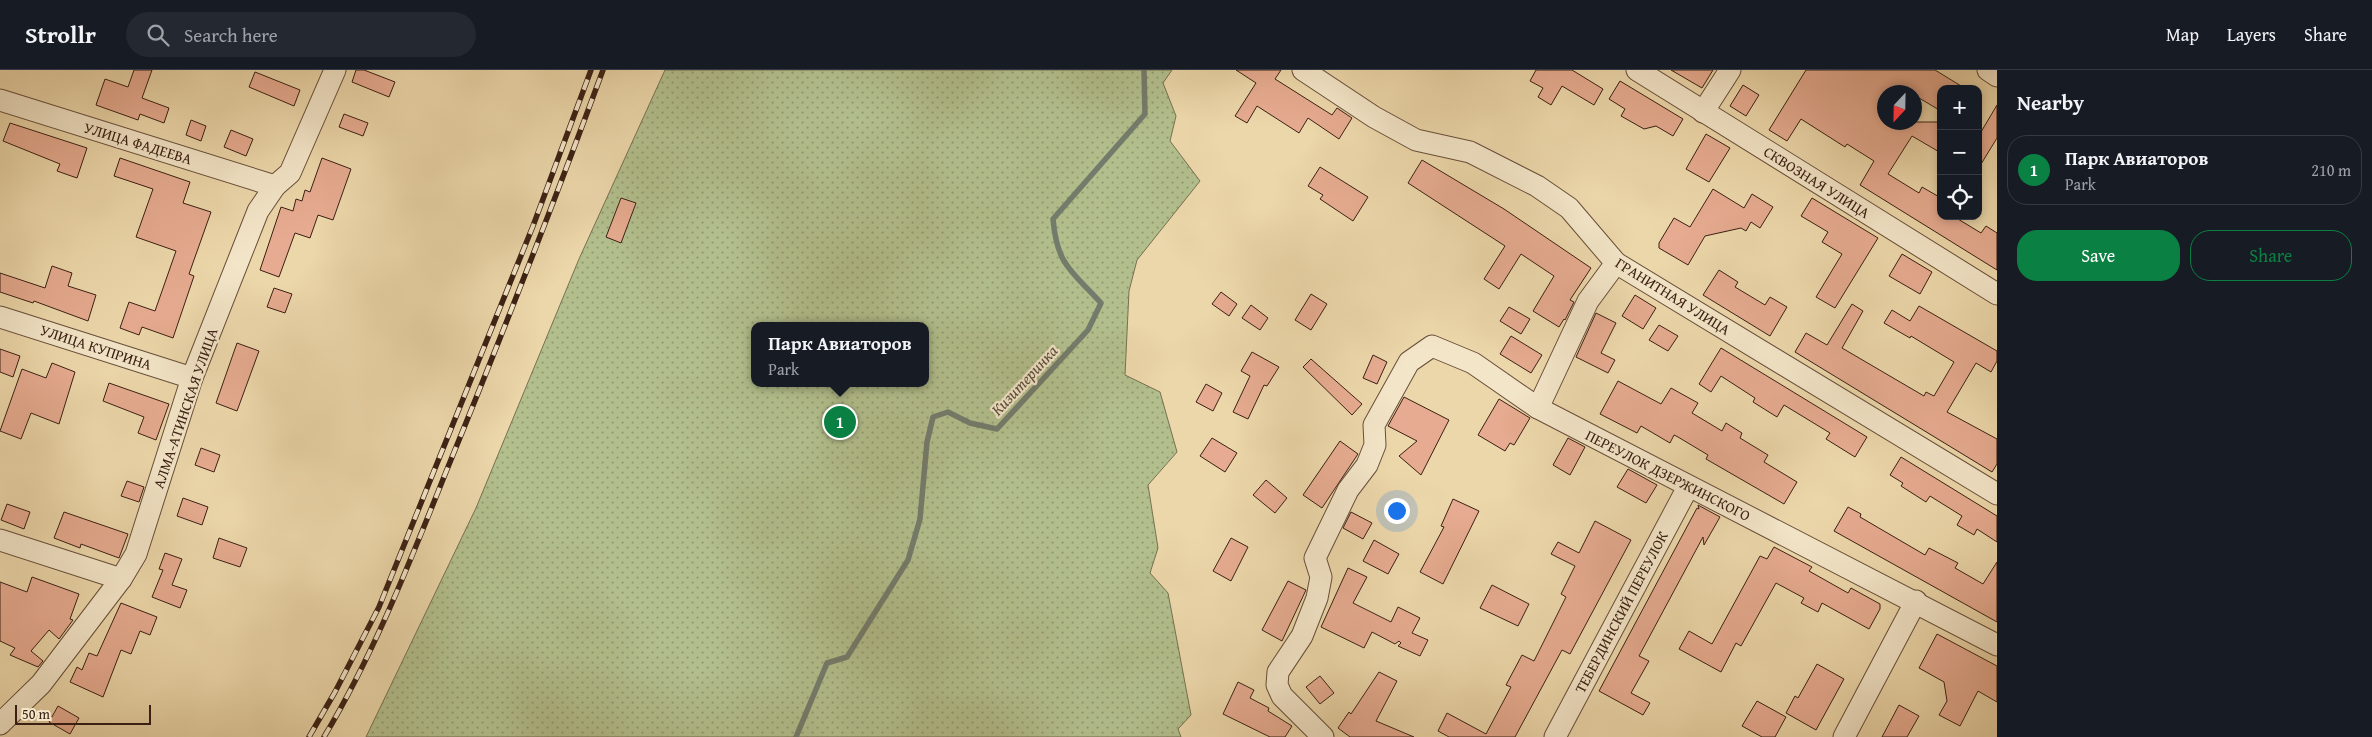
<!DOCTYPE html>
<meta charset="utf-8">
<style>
body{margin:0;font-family:"Gentium Book Plus",serif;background:#242831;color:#f1f3f6}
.controls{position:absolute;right:15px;top:15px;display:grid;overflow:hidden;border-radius:10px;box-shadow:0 2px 8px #0003}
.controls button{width:45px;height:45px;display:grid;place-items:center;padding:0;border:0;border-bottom:1px solid #363941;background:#171b24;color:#f1f3f6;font:25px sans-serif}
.compass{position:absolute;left:1877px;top:15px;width:45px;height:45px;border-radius:50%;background:#171b24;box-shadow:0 2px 8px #0003;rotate:202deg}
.scale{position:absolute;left:15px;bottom:12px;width:136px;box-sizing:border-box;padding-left:5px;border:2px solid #3b2013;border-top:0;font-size:14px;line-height:18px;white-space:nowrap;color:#3b2013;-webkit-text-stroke:4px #f3e5c8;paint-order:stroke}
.you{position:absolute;left:1396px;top:440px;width:18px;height:18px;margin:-12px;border:4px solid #fff;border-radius:50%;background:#1a73e8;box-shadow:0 0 0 8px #1a73e833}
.badge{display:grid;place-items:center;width:32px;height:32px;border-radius:50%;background:#0b8043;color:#fff;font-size:16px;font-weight:700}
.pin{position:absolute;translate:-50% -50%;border:2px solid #fff;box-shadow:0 1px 5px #0006}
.popup{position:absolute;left:751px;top:252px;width:178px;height:65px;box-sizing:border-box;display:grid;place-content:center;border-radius:10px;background:#171b24;filter:drop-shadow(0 1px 4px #0005);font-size:16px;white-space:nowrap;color:#9ea1a6}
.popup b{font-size:19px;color:#f1f3f6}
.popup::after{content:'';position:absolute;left:50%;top:100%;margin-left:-10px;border:10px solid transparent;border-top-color:#171b24}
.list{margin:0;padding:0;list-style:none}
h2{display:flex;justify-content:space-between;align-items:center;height:65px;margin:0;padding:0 20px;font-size:21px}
h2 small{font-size:16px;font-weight:400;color:#9ea1a6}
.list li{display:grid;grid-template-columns:32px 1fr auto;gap:15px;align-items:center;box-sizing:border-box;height:70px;margin:0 10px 10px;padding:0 10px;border:1px solid #363941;border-radius:20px}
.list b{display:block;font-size:19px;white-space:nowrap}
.list p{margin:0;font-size:16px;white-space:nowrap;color:#9ea1a6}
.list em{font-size:16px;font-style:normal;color:#9ea1a6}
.actions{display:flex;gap:10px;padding:15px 20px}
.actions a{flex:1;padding:11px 0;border:1px solid #0b8043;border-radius:20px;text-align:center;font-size:18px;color:#0b8043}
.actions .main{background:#0b8043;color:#fff}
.icon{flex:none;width:28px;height:28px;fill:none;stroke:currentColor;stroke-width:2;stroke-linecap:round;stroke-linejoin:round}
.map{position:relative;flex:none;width:1997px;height:667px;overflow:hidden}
header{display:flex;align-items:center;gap:30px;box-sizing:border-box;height:70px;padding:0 25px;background:#171b24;border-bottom:1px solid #363941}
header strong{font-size:24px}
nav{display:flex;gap:28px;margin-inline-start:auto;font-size:18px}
.search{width:350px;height:45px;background:#242831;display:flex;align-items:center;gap:12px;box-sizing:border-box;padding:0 18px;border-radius:28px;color:#9ea1a6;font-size:19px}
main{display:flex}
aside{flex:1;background:#171b24}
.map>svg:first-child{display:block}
.park{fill:url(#park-dots);stroke:#767050;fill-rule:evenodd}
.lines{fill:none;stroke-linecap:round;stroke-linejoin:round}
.stream{stroke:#737c6c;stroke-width:5.5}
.building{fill:#e6ab90;stroke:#3b2013}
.minor-casing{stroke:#674e39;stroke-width:23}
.minor{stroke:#f3e5c8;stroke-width:21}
.rail-casing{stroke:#3b2013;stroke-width:5.5}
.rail{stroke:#f3e5c8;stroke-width:4;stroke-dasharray:11;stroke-linecap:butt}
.labels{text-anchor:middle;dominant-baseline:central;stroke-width:4.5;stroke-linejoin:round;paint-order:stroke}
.street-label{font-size:15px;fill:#3b2013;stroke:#f3e5c8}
.water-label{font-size:16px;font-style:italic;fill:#574e3f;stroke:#f3e5c8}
</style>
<header>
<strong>Strollr</strong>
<div class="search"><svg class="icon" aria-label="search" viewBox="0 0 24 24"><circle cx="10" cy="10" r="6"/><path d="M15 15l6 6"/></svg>Search here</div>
<nav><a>Map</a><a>Layers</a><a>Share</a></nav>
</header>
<main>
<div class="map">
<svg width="1997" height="667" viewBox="0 0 1997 667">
<defs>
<pattern id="park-dots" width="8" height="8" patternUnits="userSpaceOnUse" patternTransform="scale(1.25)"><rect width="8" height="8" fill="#b2bf8d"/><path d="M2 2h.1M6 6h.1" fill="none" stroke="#929b72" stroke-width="1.8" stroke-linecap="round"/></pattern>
</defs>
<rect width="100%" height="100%" fill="#ecd7aa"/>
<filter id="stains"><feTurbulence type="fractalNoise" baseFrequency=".004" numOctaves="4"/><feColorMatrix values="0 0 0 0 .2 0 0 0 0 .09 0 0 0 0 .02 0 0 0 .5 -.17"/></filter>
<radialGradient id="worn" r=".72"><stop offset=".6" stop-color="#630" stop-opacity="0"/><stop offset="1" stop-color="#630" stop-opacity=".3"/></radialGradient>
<!-- park -->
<path class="park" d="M665 0H1172L1163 13 1176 46 1170 71 1200 111 1137 190 1129 221 1125 305 1160 322 1177 382 1148 415 1158 478 1150 503 1168 523 1191 645 1178 659 1181 667H366L476 438 579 189ZM755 256H925V313H755Z"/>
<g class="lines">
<!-- stream -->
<path class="stream" d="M796 667 827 593 847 587 908 490 920 449 927 372 933 347 948 342 970 353 997 359 1088 260 1101 233C1072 201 1057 196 1053 149L1145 44 1144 0"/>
</g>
<!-- building -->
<g class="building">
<path d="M134 0H152L142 28 169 38 164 53 140 44 138 50 96 35 105 9 128 17Z"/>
<path d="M356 0H364L395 12 389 27 352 12Z"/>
<path d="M1236 0H1281L1275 9 1332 45 1337 38 1352 48 1339 69 1308 48 1299 63 1257 36 1247 53 1235 46 1256 13Z"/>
<path d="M1536 0H1572L1603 19 1594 35 1562 16 1551 35 1538 27 1543 18 1530 11Z"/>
<path d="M1671 0H1713L1702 18Z"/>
<path d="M1806 0H1935L1966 19H1941V41L1914 25V22H1884V52H1941V83L1912 66 1888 104 1919 123 1922 117 1941 128V146H1953L1981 163 1986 156 1997 163V200L1860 115 1874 91 1847 74 1845 77 1801 49 1787 71 1769 60Z"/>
<path d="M255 2 300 20 294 36 249 17Z"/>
<path d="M1620 11 1683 49 1673 66 1656 56 1644 59 1621 46 1625 39 1609 29Z"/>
<path d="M1743 15 1759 25 1746 46 1730 36Z"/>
<path d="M1997 35V68L1978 99V67Z"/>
<path d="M344 44 368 53 363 66 339 57Z"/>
<path d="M191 50 206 56 201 71 186 65Z"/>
<path d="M10 53 87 78 77 108 57 101 60 94 3 71Z"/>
<path d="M231 60 253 69 246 86 224 77Z"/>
<path d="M1706 64 1730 78 1709 112 1686 99Z"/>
<path d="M120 88 190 112 183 133 211 142 189 204 194 206 173 268 142 257 139 265 120 258 129 232 155 241 176 181 136 167 153 119 114 106Z"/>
<path d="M322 88 351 99 333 150 318 145 310 168 295 163 279 207 260 200 281 137 293 141 296 129 302 131 305 120 310 122Z"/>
<path d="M1422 90 1504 139 1591 198 1570 230 1574 232 1565 250 1564 249 1559 257 1533 241 1554 206 1521 184 1499 219 1484 209 1505 176 1408 113Z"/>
<path d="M1320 97 1368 127 1353 151 1320 129 1323 125 1308 116Z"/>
<path d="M1713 119 1744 138 1752 124 1773 137 1760 158 1751 152 1746 161 1741 158 1705 166 1688 195 1659 178V173L1674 148 1690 157Z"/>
<path d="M621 128 636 133 621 173 606 167Z"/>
<path d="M1812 128 1878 168 1835 238 1816 227 1842 184 1822 172 1828 162 1801 146Z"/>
<path d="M1902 184 1932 202 1920 224 1889 206Z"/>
<path d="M52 196 72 203 68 216 96 225 88 251 34 231 33 233 0 222V203L45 218Z"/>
<path d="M1719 200 1738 212 1735 217 1765 235 1770 227 1787 237 1770 266 1703 225Z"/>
<path d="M274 218 292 224 285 243 267 237Z"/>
<path d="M1221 222 1237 234 1229 246 1212 234Z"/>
<path d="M1311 224 1327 234 1311 260 1295 250Z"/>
<path d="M1635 225 1656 238 1643 259 1622 246Z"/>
<path d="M1852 234 1863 241 1842 278 1924 326 1926 322 1934 326 1954 292 1911 266 1910 268 1884 253 1892 240 1910 251 1919 236 1997 281V291L1991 302 1976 293 1947 342 1997 369V394L1992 402 1795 282 1806 263 1827 275Z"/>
<path d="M1251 235 1268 248 1260 260 1242 248Z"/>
<path d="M1509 237 1530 249 1521 264 1500 251Z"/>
<path d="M1596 243 1616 253 1601 283 1615 290 1608 303 1576 287Z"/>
<path d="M1659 255 1678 266 1668 281 1649 270Z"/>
<path d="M1511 266 1542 285 1531 303 1500 284Z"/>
<path d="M237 273 259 281 237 341 216 333Z"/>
<path d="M1721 278 1867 367 1855 387 1826 369 1830 363 1784 335 1777 347 1753 332 1755 328 1721 306 1711 322 1699 314Z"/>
<path d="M0 279 20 286 13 307 0 302Z"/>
<path d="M1252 282 1279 297 1267 316 1264 315 1248 349 1233 342 1250 306 1241 301Z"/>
<path d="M1373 285 1387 292 1377 314 1363 308Z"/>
<path d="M1311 289 1362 334 1352 345 1303 297Z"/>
<path d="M52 293 75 302 59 354 31 343 21 369 0 361 22 299 46 308Z"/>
<path d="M1618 311 1661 334 1671 318 1698 333 1692 343 1722 361 1726 353 1742 363 1740 368 1768 385 1764 392 1797 412 1784 434 1706 389 1708 385 1678 367 1674 365 1670 373 1641 356 1637 363 1600 344Z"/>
<path d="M109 313 169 334 156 370 138 363 144 347 103 331Z"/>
<path d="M1206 314 1222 323 1213 341 1196 332Z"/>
<path d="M1404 327 1449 350 1421 405 1399 386 1417 371 1388 356Z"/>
<path d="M1499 329 1530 348 1514 375 1510 373 1505 381 1478 365Z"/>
<path d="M1212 368 1237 383 1225 402 1200 386Z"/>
<path d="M1568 368 1585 377 1570 405 1553 395Z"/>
<path d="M1340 371 1358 384 1322 438 1303 425Z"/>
<path d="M201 378 220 385 214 402 195 395Z"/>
<path d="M1901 387 1997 446V472L1977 459 1974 465 1957 455 1962 446 1930 426 1926 432 1901 416 1903 413 1890 405Z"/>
<path d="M1628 399 1657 415 1646 433 1617 417Z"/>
<path d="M1266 410 1287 428 1275 443 1253 425Z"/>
<path d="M127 411 144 417 139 432 121 426Z"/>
<path d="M183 428 208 437 202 455 177 446Z"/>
<path d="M1453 429 1479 441 1443 514 1420 502 1444 457 1441 456Z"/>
<path d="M7 434 30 442 24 459 1 450Z"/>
<path d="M1698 435 1720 447 1704 475 1703 467 1639 586 1649 591 1631 623 1650 633 1643 645 1599 621 1697 438 1699 439Z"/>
<path d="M1848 437 1861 444 1860 447 1925 485 1929 478 1958 493 1955 498 1983 514 1997 492V552L1834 461Z"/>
<path d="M64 442 128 464 119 488 81 474 80 478 54 468Z"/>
<path d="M1351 442 1372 453 1363 469 1343 458Z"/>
<path d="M1595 451 1631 470 1570 584 1562 580 1515 667H1449L1438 661 1447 643 1486 664 1511 617 1506 615 1522 585 1534 591 1566 527 1561 524 1575 496 1551 484 1558 472 1579 483Z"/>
<path d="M219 468 247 478 240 497 213 488Z"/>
<path d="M1231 468 1248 477 1231 511 1213 501Z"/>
<path d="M1374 470 1399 484 1388 504 1363 491Z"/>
<path d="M1774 477 1812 497 1809 501 1848 523 1851 518 1880 534V539L1869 559 1822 533 1818 542 1801 533 1804 528 1776 513 1741 576 1736 573 1721 602 1679 579 1689 561 1712 574 1760 486 1767 489Z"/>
<path d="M165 483 182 489 172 515 187 520 180 538 152 527 163 500 159 499Z"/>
<path d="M1348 498 1367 507 1353 533 1391 552 1398 537 1420 548 1412 563 1428 570 1420 586 1398 576 1401 573 1399 571 1395 574 1372 562 1364 578 1321 557Z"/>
<path d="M32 507 79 524 70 549 73 550 59 569 49 560 31 581 43 591 38 597 10 585 15 578 0 571V512L27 522Z"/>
<path d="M1288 511 1306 520 1282 571 1262 560Z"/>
<path d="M1492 515 1529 534 1518 556 1480 538Z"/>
<path d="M121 533 157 547 150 565 140 561 131 584 121 580 103 627 70 612 77 597 82 600 89 583 97 586Z"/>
<path d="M1937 564 1997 596V632L1978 621 1960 656 1939 645 1947 631 1944 612 1919 598Z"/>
<path d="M1817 594 1844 609 1816 660 1786 643 1795 626 1798 628Z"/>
<path d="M1379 602 1397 611 1376 651 1414 667H1350L1338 658 1349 642 1351 644Z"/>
<path d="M1320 606 1334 623 1320 634 1306 617Z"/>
<path d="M1238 612 1254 620 1250 628 1269 638 1268 641 1292 656 1285 667H1270L1223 644Z"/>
<path d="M1757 631 1786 647 1775 667H1762L1742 656Z"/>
<path d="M1899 635 1919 646 1907 667H1882Z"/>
<path d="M58 636 79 648 70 664 49 652Z"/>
</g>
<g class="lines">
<!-- minor casing -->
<g class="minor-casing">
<g id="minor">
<path d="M1303 0 1374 47 1416 70 1470 82 1537 116 1569 138 1616 193 1997 424"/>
<path d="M1637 0 1997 224"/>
<path d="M1988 0 1997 6"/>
<path d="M0 30 275 116"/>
<path d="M1703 42 1730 0"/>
<path d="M0 247 192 308"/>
<path d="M1538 338 1588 231 1616 193"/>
<path d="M0 470 121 509"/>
<path d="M0 654 41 614 121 509 136 484 192 308 258 141 275 116 290 103 335 0"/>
<path d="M1323 667 1282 626 1277 615 1278 602 1302 566 1317 528 1321 507 1315 488 1348 420 1367 395 1375 375 1374 355 1409 292 1432 276 1473 293 1538 338 1997 575"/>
<path d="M1555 667 1688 417"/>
<path d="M1844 667 1916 531"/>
</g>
</g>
<!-- minor -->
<use href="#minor" class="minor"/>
<!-- rail casing -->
<g class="rail-casing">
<g id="rail">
<path d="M309 667 335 622 379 537 533 156 591 0"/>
<path d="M324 667C375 582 411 489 448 397 502 265 554 133 603 0"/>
</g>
</g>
<!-- rail -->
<use href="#rail" class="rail"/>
</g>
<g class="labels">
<!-- street labels -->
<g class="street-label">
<text transform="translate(138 73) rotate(17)">УЛИЦА ФАДЕЕВА</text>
<text transform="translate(1817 112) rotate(32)">СКВОЗНАЯ УЛИЦА</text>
<text transform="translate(1673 226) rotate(32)">ГРАНИТНАЯ УЛИЦА</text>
<text transform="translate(96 277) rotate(18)">УЛИЦА КУПРИНА</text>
<text transform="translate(185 338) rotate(-71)">АЛМА-АТИНСКАЯ УЛИЦА</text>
<text transform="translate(1668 405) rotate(27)">ПЕРЕУЛОК ДЗЕРЖИНСКОГО</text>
<text transform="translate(1621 542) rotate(-62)">ТЕБЕРДИНСКИЙ ПЕРЕУЛОК</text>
</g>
<!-- water labels -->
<g class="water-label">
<text transform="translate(1024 310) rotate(-47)">Кизитеринка</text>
</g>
</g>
<rect width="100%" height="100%" filter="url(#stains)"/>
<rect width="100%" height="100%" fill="url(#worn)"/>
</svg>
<div class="controls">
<button>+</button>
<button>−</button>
<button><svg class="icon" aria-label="locate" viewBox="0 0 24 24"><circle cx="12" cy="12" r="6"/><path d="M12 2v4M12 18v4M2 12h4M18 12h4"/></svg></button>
</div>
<svg class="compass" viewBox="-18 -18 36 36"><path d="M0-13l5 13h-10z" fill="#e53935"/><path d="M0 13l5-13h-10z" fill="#9ea1a6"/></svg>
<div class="scale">50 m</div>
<div class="you"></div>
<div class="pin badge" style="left:840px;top:352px">1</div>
<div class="popup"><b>Парк Авиаторов</b>Park</div>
</div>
<aside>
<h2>Nearby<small></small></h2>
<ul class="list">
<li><span class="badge">1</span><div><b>Парк Авиаторов</b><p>Park</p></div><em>210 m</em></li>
</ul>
<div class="actions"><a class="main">Save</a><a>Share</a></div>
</aside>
</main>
